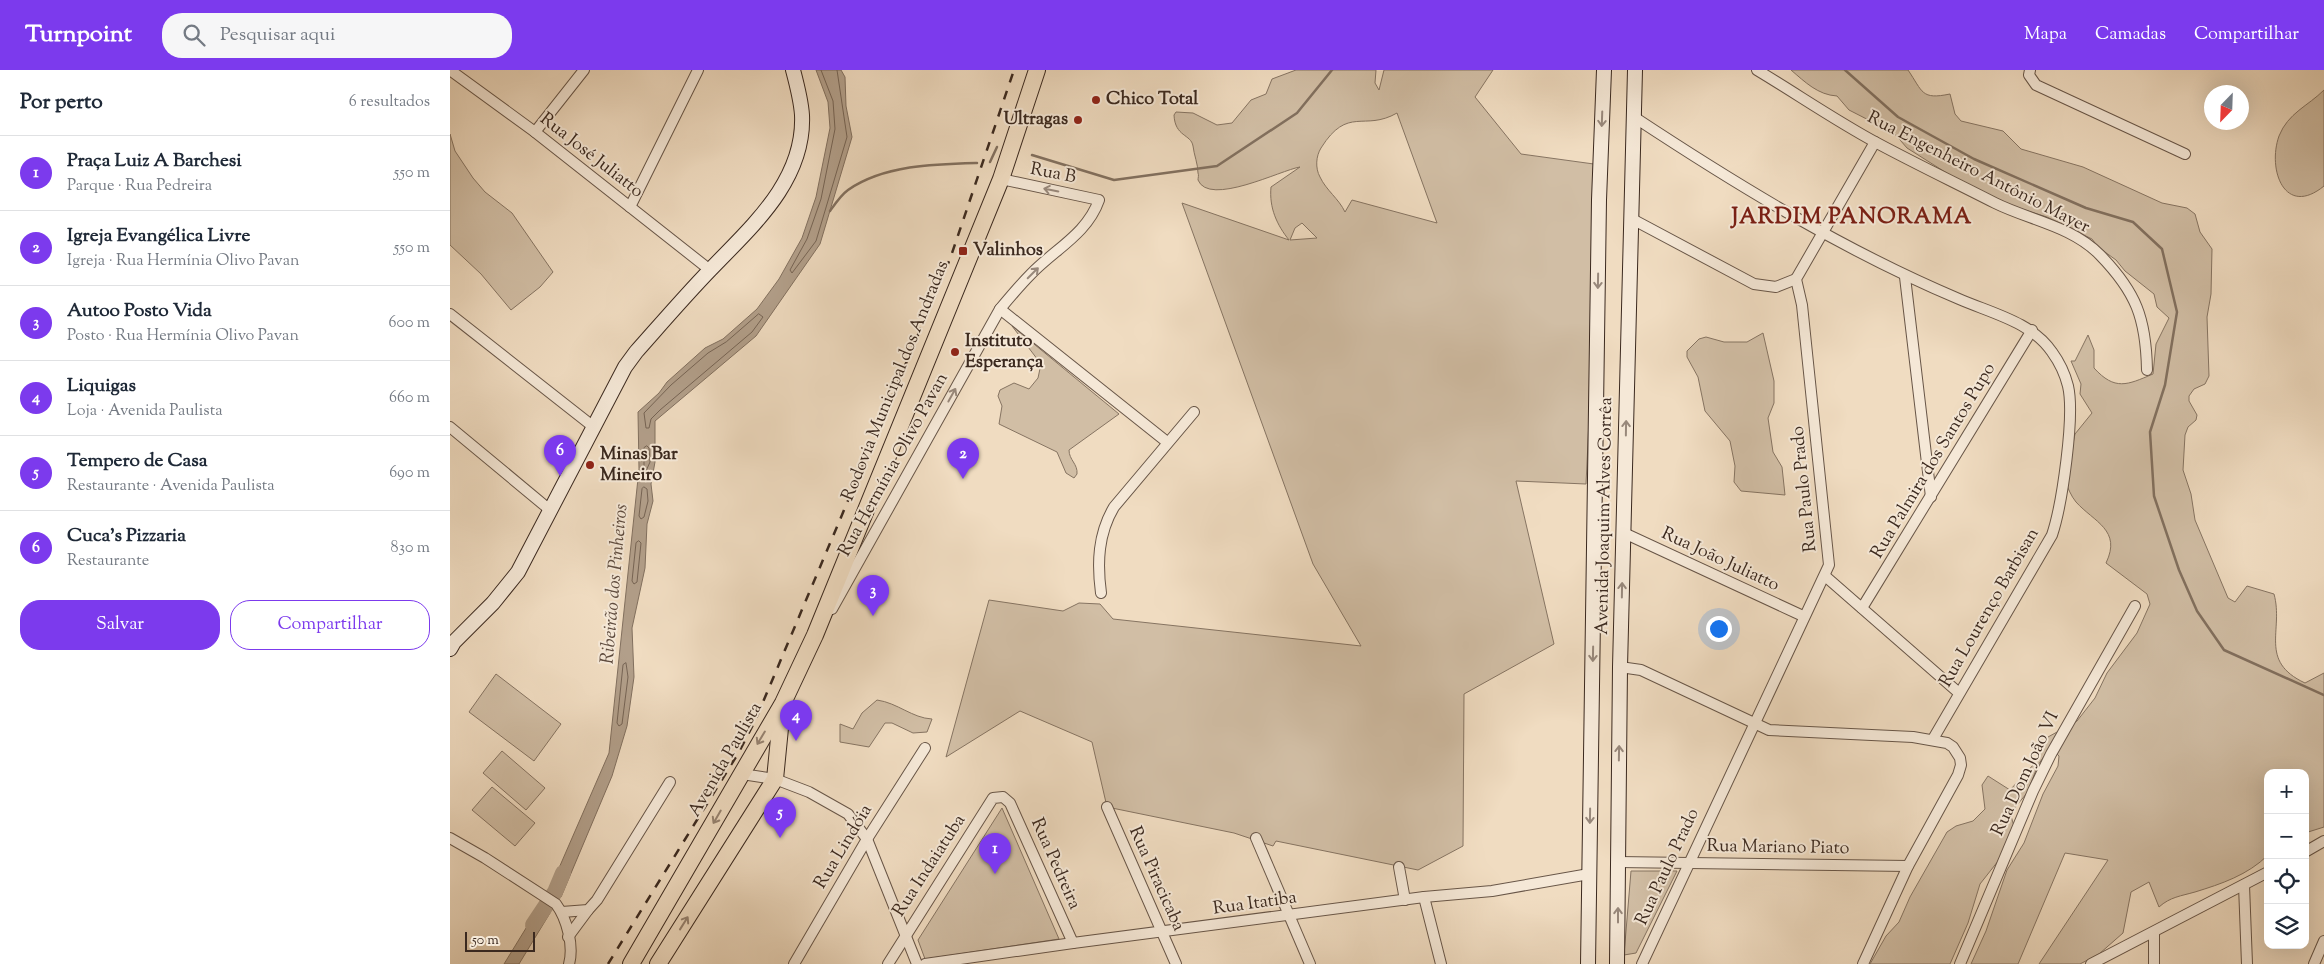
<!DOCTYPE html>
<html lang="pt">
<meta charset="utf-8">
<style>
body{margin:0;font-family:"Sorts Mill Goudy",serif;background:#f6f6f7;color:#1f2937}
.controls{position:absolute;right:15px;bottom:15px;display:grid;overflow:hidden;border-radius:10px;box-shadow:0 5px 20px #0002}
.controls button{width:45px;height:45px;display:grid;place-items:center;padding:0;border:0;border-bottom:1px solid #e0e1e3;background:#fff;color:#1f2937;font:25px sans-serif}
.compass{position:absolute;left:1754px;top:15px;width:45px;height:45px;border-radius:50%;background:#fff;box-shadow:0 5px 20px #0002;rotate:203deg}
.scale{position:absolute;left:15px;bottom:12px;width:70px;box-sizing:border-box;padding-left:5px;border:2px solid #3b291f;border-top:0;font-size:14px;line-height:18px;white-space:nowrap;color:#3b291f;-webkit-text-stroke:4px #f5e8d7;paint-order:stroke}
.you{position:absolute;left:1268px;top:558px;width:18px;height:18px;margin:-12px;border:4px solid #fff;border-radius:50%;background:#1a73e8;box-shadow:0 0 0 8px #1a73e833}
.badge{display:grid;place-items:center;width:32px;height:32px;border-radius:50%;background:#7c3aed;color:#fff;font-size:16px;font-weight:700}
.pin{position:absolute;translate:-50% -41px;filter:drop-shadow(0 1px 2px #0008)}
.pin::after{content:'';position:absolute;top:26px;width:18px;height:15px;background:inherit;clip-path:polygon(0 0,100% 0,50% 100%)}
.list{margin:0;padding:0;list-style:none}
h2{display:flex;justify-content:space-between;align-items:center;height:65px;margin:0;padding:0 20px;font-size:21px}
h2 small{font-size:16px;font-weight:400;color:#747a83}
.list li{display:grid;grid-template-columns:32px 1fr auto;gap:15px;align-items:center;box-sizing:border-box;height:75px;padding:0 20px;border-top:1px solid #e0e1e3}
.list b{display:block;font-size:19px;white-space:nowrap}
.list p{margin:0;font-size:16px;white-space:nowrap;color:#747a83}
.list em{font-size:16px;font-style:normal;color:#747a83}
.actions{display:flex;gap:10px;padding:15px 20px}
.actions a{flex:1;padding:11px 0;border:1px solid #7c3aed;border-radius:20px;text-align:center;font-size:18px;color:#7c3aed}
.actions .main{background:#7c3aed;color:#fff}
.icon{flex:none;width:28px;height:28px;fill:none;stroke:currentColor;stroke-width:2;stroke-linecap:round;stroke-linejoin:round}
.map{position:relative;flex:none;width:1874px;height:894px;overflow:hidden}
header{display:flex;align-items:center;gap:30px;box-sizing:border-box;height:70px;padding:0 25px;background:#7c3aed;color:#fff}
header strong{font-size:24px}
nav{display:flex;gap:28px;margin-inline-start:auto;font-size:18px}
.search{width:350px;height:45px;background:#f6f6f7;display:flex;align-items:center;gap:12px;box-sizing:border-box;padding:0 18px;border-radius:20px;color:#747a83;font-size:19px}
main{display:flex}
aside{flex:1;background:#fff}
.map>svg:first-child{display:block}
.green{fill:#d1bea5;stroke:#867462;fill-rule:evenodd}
.water{fill:#b29f8a;stroke:#82705f}
.lines{fill:none;stroke-linecap:round;stroke-linejoin:round}
.shore{stroke:#766454;stroke-width:1}
.stream{stroke:#82705f;stroke-width:2.5}
.river{stroke:#b29f8a;stroke-width:16}
.minor-casing{stroke:#685648;stroke-width:12}
.secondary-casing{stroke:#3b291f;stroke-width:16}
.primary-casing{stroke:#3b291f;stroke-width:18}
.minor{stroke:#f5e8d7;stroke-width:10}
.secondary{stroke:#f5e8d7;stroke-width:14}
.primary{stroke:#f0dcc1;stroke-width:16}
.rail{stroke:#3b291f;stroke-width:2.5;stroke-dasharray:9 9;stroke-linecap:butt}
.oneway{stroke:#98887b}
.oneway2{stroke:#968270}
.poi-dot{fill:#8f2418;stroke:#f5e8d7;stroke-width:2}
.labels{text-anchor:middle;dominant-baseline:central;stroke-width:4;stroke-linejoin:round;paint-order:stroke}
.poi-label{font-size:18px;font-weight:bold;fill:#3b291f;stroke:#f5e8d7;text-anchor:start}
.street-label{font-size:18px;fill:#3b291f;stroke:#f5e8d7}
.water-label{font-size:19px;font-style:italic;fill:#5f4c3f;stroke:#f5e8d7}
.district-label{font-size:22px;font-weight:bold;letter-spacing:1px;fill:#7a1f14;stroke:#f5e8d7}
</style>
<header>
<strong>Turnpoint</strong>
<div class="search"><svg class="icon" aria-label="search" viewBox="0 0 24 24"><circle cx="10" cy="10" r="6"/><path d="M15 15l6 6"/></svg>Pesquisar aqui</div>
<nav><a>Mapa</a><a>Camadas</a><a>Compartilhar</a></nav>
</header>
<main>
<aside>
<h2>Por perto<small>6 resultados</small></h2>
<ul class="list">
<li><span class="badge">1</span><div><b>Praça Luiz A Barchesi</b><p>Parque · Rua Pedreira</p></div><em>550 m</em></li>
<li><span class="badge">2</span><div><b>Igreja Evangélica Livre</b><p>Igreja · Rua Hermínia Olivo Pavan</p></div><em>550 m</em></li>
<li><span class="badge">3</span><div><b>Autoo Posto Vida</b><p>Posto · Rua Hermínia Olivo Pavan</p></div><em>600 m</em></li>
<li><span class="badge">4</span><div><b>Liquigas</b><p>Loja · Avenida Paulista</p></div><em>660 m</em></li>
<li><span class="badge">5</span><div><b>Tempero de Casa</b><p>Restaurante · Avenida Paulista</p></div><em>690 m</em></li>
<li><span class="badge">6</span><div><b>Cuca's Pizzaria</b><p>Restaurante</p></div><em>830 m</em></li>
</ul>
<div class="actions"><a class="main">Salvar</a><a>Compartilhar</a></div>
</aside>
<div class="map">
<svg width="1874" height="894" viewBox="0 0 1874 894">
<rect width="100%" height="100%" fill="#f0dcc1"/>
<filter id="stains"><feTurbulence type="fractalNoise" baseFrequency=".004" numOctaves="4"/><feColorMatrix values="0 0 0 0 .2 0 0 0 0 .09 0 0 0 0 .02 0 0 0 .5 -.17"/></filter>
<radialGradient id="worn" r=".72"><stop offset=".6" stop-color="#630" stop-opacity="0"/><stop offset="1" stop-color="#630" stop-opacity=".3"/></radialGradient>
<!-- green -->
<g class="green">
<path d="M846 0H926L925 13 929 20 934 0H1043L1025 27 1071 84 1151 95 1136 414 1066 411 1104 574 1014 624 1013 776 968 800 826 771 823 776 784 763 657 737 642 672 570 641 496 687 539 530 613 541 629 533 650 534 663 549 911 576 863 494 732 133 839 170C827 155 819 138 821 117L850 97C831 100 759 137 748 110 748 108 749 105 748 103 748 94 744 85 743 76 741 64 725 67 724 45L726 42 743 43 767 55 782 53 801 30 816 24 822 9ZM947 43 987 153 902 130 895 142C889 129 876 120 870 107 865 98 866 86 871 78 898 35 914 62 947 43ZM852 153 867 168 840 170 845 158Z"/>
<path d="M1341 0H1458C1473 22 1471 30 1500 24L1505 44 1511 51 1553 61 1571 79 1633 97 1712 133 1737 138 1745 144 1750 162 1762 179 1761 224 1757 247 1759 306 1755 314 1744 319 1739 326V331L1747 345 1746 350 1738 357 1735 365 1733 400 1741 424 1745 450 1778 528 1785 532 1797 516 1824 524C1834 560 1808 591 1855 613L1874 603V757L1855 763V703H1818V785C1798 805 1771 814 1745 822 1731 826 1720 827 1709 837L1699 812 1681 822 1673 863 1649 884 1630 894H1589L1658 790 1615 783 1568 894H1521L1536 861 1557 800 1574 773 1593 724 1608 696 1609 686 1606 683 1595 685 1588 695 1577 723 1562 741 1561 746 1566 763 1556 781 1530 814 1518 853 1500 894H1420L1436 866 1449 852 1460 827 1497 762 1506 756 1523 751 1535 739 1532 715 1538 706 1560 720 1585 693 1598 667 1627 651 1645 628 1657 603 1687 563 1700 534 1697 524 1656 493C1672 460 1644 452 1626 432 1621 426 1618 418 1615 411L1625 364 1642 343 1630 324 1631 314 1621 291H1625L1638 265 1644 280V298C1665 321 1677 315 1703 304L1706 274 1719 248 1707 237 1704 224 1675 201 1666 190 1648 177 1642 169 1597 147 1555 134 1522 119 1457 78 1444 63 1399 40 1387 26C1368 25 1355 12 1341 0Z"/>
<path d="M1874 20V116C1835 148 1817 100 1829 66 1838 43 1858 36 1874 20Z"/>
<path d="M0 64 5 81 23 108 35 122 62 143 103 202 90 217 61 240 31 204 0 175Z"/>
<path d="M562 256 669 344 619 380C619 390 628 394 627 404L624 408 616 403 607 382 549 354 552 336 548 326 550 320 564 313 579 319 588 308 591 294Z"/>
<path d="M1313 263 1324 311V333L1318 348 1323 382 1332 397 1335 425 1291 421 1284 412 1285 396 1280 371 1255 341 1248 307 1237 287V281L1249 269 1256 267 1274 272H1297Z"/>
<path d="M46 604 111 654 84 691 19 642Z"/>
<path d="M427 630C448 633 462 648 482 649L477 662 463 663 442 653H435L419 677 390 672V654L403 659 412 643Z"/>
<path d="M52 681 95 718 76 740 33 703Z"/>
<path d="M42 717 85 753 65 776 22 740Z"/>
<path d="M552 738 609 869 475 889 468 870Z"/>
<path d="M1181 801H1227L1186 883 1174 885Z"/>
</g>
<!-- water -->
<g class="water">
<path d="M366 0H391L395 7 396 36 402 67 370 174 306 266 205 351V392L201 414 203 431 197 454 195 498 182 558 184 607 177 656 162 706 111 827 99 821 159 683 189 399 188 342 209 323 217 312 255 278 273 269 307 239 329 209 352 168 366 127 380 58 378 32Z"/>
<path d="M92 832 100 843 69 894H54Z"/>
</g>
<g class="lines">
<!-- shore -->
<g class="shore">
<path d="M371 0 383 31 385 59 371 129 357 169 340 200 342 203 366 171 397 67 387 0"/>
<path d="M309 244 313 247 302 262 210 340 201 349 199 358H196L194 343 221 315 258 283 276 272Z"/>
<path d="M197 376 199 378 200 392 196 401 194 398V378Z"/>
<path d="M194 417 197 419 198 431 194 447 191 449 189 446 192 419Z"/>
<path d="M189 471 191 473 187 512 184 514 182 511 186 473Z"/>
<path d="M176 593 178 607 172 654 169 656 167 653 173 595Z"/>
</g>
<!-- stream -->
<g class="stream">
<path d="M1395 0 1448 47 1524 89 1636 138 1683 152 1712 179 1727 242 1715 315 1700 362 1704 426 1729 500 1747 541 1774 580 1874 625"/>
<path d="M582 85 664 110 767 96 847 43 882 0"/>
<path d="M540 92 547 77"/>
<path d="M380 141C385 134 391 125 398 120 434 95 485 94 527 93"/>
</g>
<!-- river -->
<path class="river" d="M83 855 105 822 113 803"/>
<!-- minor casing -->
<g class="minor-casing">
<g id="minor">
<path d="M0 0 85 62 260 200"/>
<path d="M1307 0C1347 24 1386 51 1427 73 1466 94 1506 113 1545 133 1579 150 1622 156 1650 185 1686 222 1696 248 1697 300"/>
<path d="M1580 0 1579 5 1586 15 1735 84"/>
<path d="M1184 47C1287 115 1395 181 1509 229 1541 243 1582 252 1602 282 1610 293 1615 304 1618 316 1625 346 1612 435 1602 465L1483 669"/>
<path d="M85 62 134 0"/>
<path d="M180 137 248 0"/>
<path d="M1182 149 1304 214 1326 217 1346 209"/>
<path d="M1455 207 1481 427"/>
<path d="M550 239 717 372"/>
<path d="M0 244 145 358"/>
<path d="M0 357 100 440"/>
<path d="M1174 463 1353 546"/>
<path d="M1375 506 1509 623"/>
<path d="M651 523C647 493 648 464 664 437L744 342"/>
<path d="M1412 538 1582 260"/>
<path d="M382 539 550 239C560 227 570 215 581 204 605 179 637 164 649 130L551 109"/>
<path d="M1170 597 1191 600 1319 660 1463 667 1497 673 1503 677 1510 688 1511 695 1508 705 1458 796 1413 894"/>
<path d="M292 704 325 709 359 722 398 744 417 769 467 894"/>
<path d="M657 737 726 894"/>
<path d="M0 768 35 788 106 834C117 849 124 876 119 894"/>
<path d="M806 768 860 894"/>
<path d="M1855 782 1874 771"/>
<path d="M1168 792 1458 796"/>
<path d="M949 797 955 830"/>
<path d="M1794 815 1797 894"/>
<path d="M974 827 991 894"/>
<path d="M112 842 138 840 147 830 220 712"/>
<path d="M1704 862V894"/>
<path d="M118 867 138 840"/>
<path d="M344 894 417 769 475 678"/>
<path d="M438 894 543 728 553 727 560 733 623 873"/>
<path d="M475 894 623 873 974 827 1042 821 1139 804"/>
<path d="M1192 894 1379 495 1352 235 1346 209 1425 72"/>
<path d="M1510 894 1583 721 1601 684 1685 536"/>
<path d="M1641 894 1818 802"/>
<path d="M1864 894 1874 871"/>
</g>
</g>
<!-- secondary casing -->
<g class="secondary-casing">
<g id="secondary">
<path d="M0 579 4 572 43 533 68 502 175 297 186 282C210 255 234 227 260 200 301 157 355 111 352 45 351 30 347 15 343 0"/>
<path d="M1138 894 1149 130 1154 0"/>
<path d="M1167 894 1170 597 1185 0"/>
</g>
</g>
<!-- primary casing -->
<g class="primary-casing">
<g id="primary">
<path d="M181 894 333 633 365 565 551 109 587 0"/>
<path d="M208 894 325 709 332 638"/>
</g>
</g>
<!-- minor -->
<use href="#minor" class="minor"/>
<!-- secondary -->
<use href="#secondary" class="secondary"/>
<!-- primary -->
<use href="#primary" class="primary"/>
<!-- rail -->
<path class="rail" d="M158 894 289 682 305 651 500 189 564 0"/>
</g>
<!-- one-way arrows -->
<defs><path id="oneway-shaft" d="M-6 0H5M1.5-3L5.5 0L1.5 3" fill="none" stroke-width="1.6" stroke-linecap="round" stroke-linejoin="round" transform="scale(1.25)"/></defs>
<g class="oneway">
<use href="#oneway-shaft" transform="translate(1152 49) rotate(92)"/>
<use href="#oneway-shaft" transform="translate(601 120) rotate(-169)"/>
<use href="#oneway-shaft" transform="translate(583 203) rotate(-45)"/>
<use href="#oneway-shaft" transform="translate(1148 211) rotate(91)"/>
<use href="#oneway-shaft" transform="translate(502 325) rotate(-61)"/>
<use href="#oneway-shaft" transform="translate(1176 358) rotate(-89)"/>
<use href="#oneway-shaft" transform="translate(1172 520) rotate(-89)"/>
<use href="#oneway-shaft" transform="translate(1143 584) rotate(91)"/>
<use href="#oneway-shaft" transform="translate(1169 683) rotate(-89)"/>
<use href="#oneway-shaft" transform="translate(1140 746) rotate(91)"/>
<use href="#oneway-shaft" transform="translate(1168 845) rotate(-90)"/>
</g>
<g class="oneway2">
<use href="#oneway-shaft" transform="translate(311 668) rotate(121)"/>
<use href="#oneway-shaft" transform="translate(267 747) rotate(120)"/>
<use href="#oneway-shaft" transform="translate(234 853) rotate(-58)"/>
</g>
<!-- markers -->
<g class="poi-dot">
<circle cx="646" cy="30" r="5"/>
<circle cx="628" cy="50" r="5"/>
<rect x="508" y="176" width="10" height="10" rx="2.5"/>
<circle cx="505" cy="282" r="5"/>
<circle cx="140" cy="395" r="5"/>
</g>
<g class="labels">
<!-- poi labels -->
<g class="poi-label">
<text x="656" y="30">Chico Total</text>
<text x="618" y="50" text-anchor="end">Ultragas</text>
<text x="523" y="181">Valinhos</text>
<text x="515" y="272">Instituto<tspan x="515" dy="21">Esperança</tspan></text>
<text x="150" y="385">Minas Bar<tspan x="150" dy="21">Mineiro</tspan></text>
</g>
<!-- street labels -->
<g class="street-label">
<text transform="translate(141 86) rotate(38)">Rua José Juliatto</text>
<text transform="translate(1528 103) rotate(27)">Rua Engenheiro Antônio Mayer</text>
<text transform="translate(603 104) rotate(11)">Rua B</text>
<text transform="translate(446 311) rotate(-68)">Rodovia Municipal dos Andradas</text>
<text transform="translate(1484 391) rotate(-59)">Rua Palmira dos Santos Pupo</text>
<text transform="translate(444 395) rotate(-61)">Rua Hermínia Olivo Pavan</text>
<text transform="translate(1355 419) rotate(-96)">Rua Paulo Prado</text>
<text transform="translate(1155 446) rotate(-89)">Avenida Joaquim Alves Corrêa</text>
<text transform="translate(1270 490) rotate(25)">Rua João Juliatto</text>
<text transform="translate(1540 538) rotate(-60)">Rua Lourenço Barbisan</text>
<text transform="translate(276 690) rotate(-60)">Avenida Paulista</text>
<text transform="translate(1576 704) rotate(-65)">Rua Dom João VI</text>
<text transform="translate(394 777) rotate(-59)">Rua Lindóia</text>
<text transform="translate(1328 778) rotate(1)">Rua Mariano Piato</text>
<text transform="translate(605 794) rotate(66)">Rua Pedreira</text>
<text transform="translate(480 796) rotate(-57)">Rua Indaiatuba</text>
<text transform="translate(1218 797) rotate(-65)">Rua Paulo Prado</text>
<text transform="translate(706 809) rotate(66)">Rua Piracicaba</text>
<text transform="translate(805 834) rotate(-8)">Rua Itatiba</text>
</g>
<!-- water labels -->
<g class="water-label">
<text transform="translate(165 514) rotate(-85)">Ribeirão dos Pinheiros</text>
</g>
<!-- district labels -->
<g class="district-label">
<text x="1402" y="148">JARDIM PANORAMA</text>
</g>
</g>
<rect width="100%" height="100%" filter="url(#stains)"/>
<rect width="100%" height="100%" fill="url(#worn)"/>
</svg>
<div class="controls">
<button>+</button>
<button>−</button>
<button><svg class="icon" aria-label="locate" viewBox="0 0 24 24"><circle cx="12" cy="12" r="6"/><path d="M12 2v4M12 18v4M2 12h4M18 12h4"/></svg></button>
<button><svg class="icon" aria-label="layers" viewBox="0 0 24 24"><path d="M12 4l9 5-9 5-9-5zM3 14l9 5 9-5"/></svg></button>
</div>
<svg class="compass" viewBox="-18 -18 36 36"><path d="M0-13l5 13h-10z" fill="#e53935"/><path d="M0 13l5-13h-10z" fill="#747a83"/></svg>
<div class="scale">50 m</div>
<div class="you"></div>
<div class="pin badge" style="left:545px;top:804px">1</div>
<div class="pin badge" style="left:513px;top:409px">2</div>
<div class="pin badge" style="left:423px;top:546px">3</div>
<div class="pin badge" style="left:346px;top:671px">4</div>
<div class="pin badge" style="left:330px;top:768px">5</div>
<div class="pin badge" style="left:110px;top:406px">6</div>
</div>
</main>
